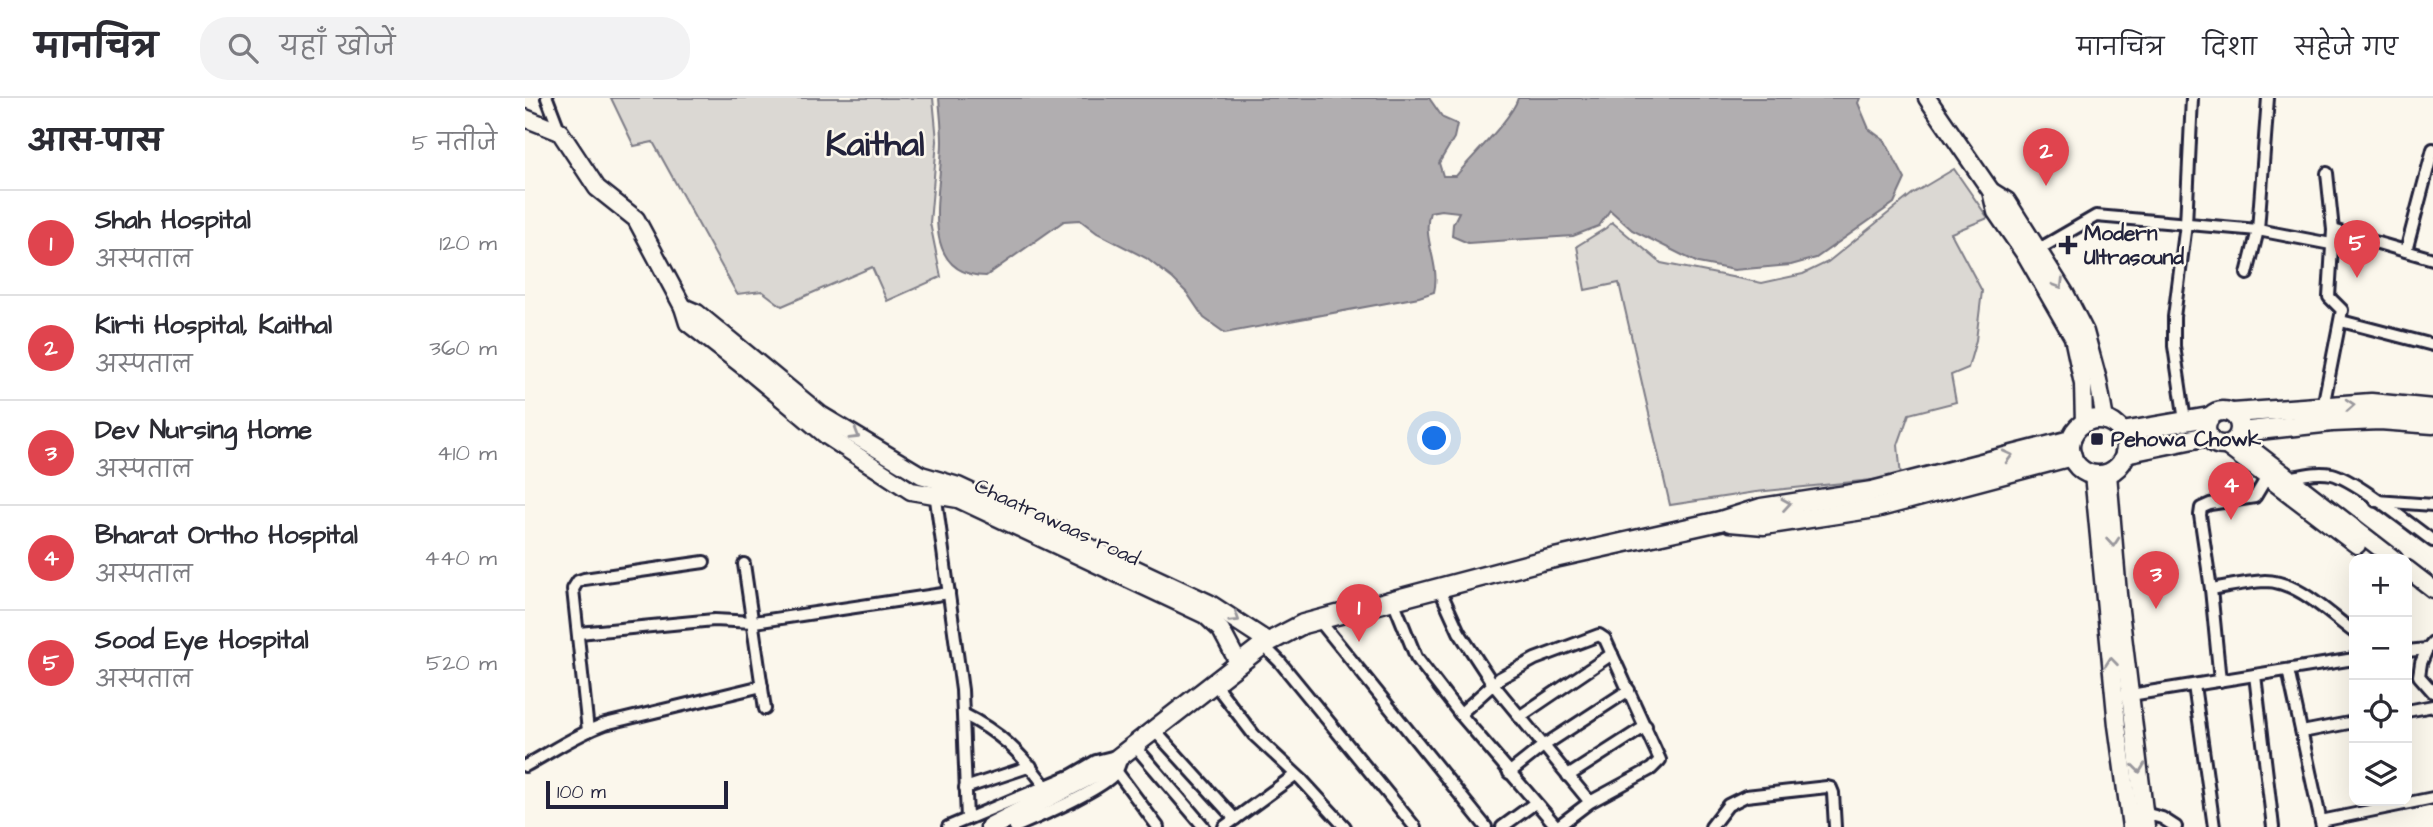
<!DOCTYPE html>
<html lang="hi">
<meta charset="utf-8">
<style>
body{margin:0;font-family:"Architects Daughter","Playpen Sans Deva",sans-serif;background:#f2f2f3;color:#2b2b33}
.controls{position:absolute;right:21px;bottom:21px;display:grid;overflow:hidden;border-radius:14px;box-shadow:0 7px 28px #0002}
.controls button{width:63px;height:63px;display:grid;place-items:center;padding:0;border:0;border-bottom:2px solid #e1e1e2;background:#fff;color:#2b2b33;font:35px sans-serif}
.scale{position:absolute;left:21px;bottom:18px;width:182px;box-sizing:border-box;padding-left:7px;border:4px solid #22223b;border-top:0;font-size:19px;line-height:24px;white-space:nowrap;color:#22223b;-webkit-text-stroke:5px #fbf7ec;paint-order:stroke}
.you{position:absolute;left:910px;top:341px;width:24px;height:24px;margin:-18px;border:5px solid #fff;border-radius:50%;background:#1a73e8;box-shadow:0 0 0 10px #1a73e833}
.badge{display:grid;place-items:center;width:46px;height:46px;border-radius:50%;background:#7c3aed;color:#fff;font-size:23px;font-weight:700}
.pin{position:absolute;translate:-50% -58px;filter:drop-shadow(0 2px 4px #0008)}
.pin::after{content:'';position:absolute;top:37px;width:24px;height:21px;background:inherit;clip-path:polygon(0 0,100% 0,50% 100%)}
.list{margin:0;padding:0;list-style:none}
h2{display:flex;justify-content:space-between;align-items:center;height:91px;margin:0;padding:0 28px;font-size:30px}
h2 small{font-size:23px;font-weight:400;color:#7c7c81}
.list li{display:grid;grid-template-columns:46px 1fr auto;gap:21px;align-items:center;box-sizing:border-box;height:105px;padding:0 28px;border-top:2px solid #e1e1e2}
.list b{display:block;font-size:26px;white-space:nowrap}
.list p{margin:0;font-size:23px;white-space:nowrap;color:#7c7c81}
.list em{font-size:23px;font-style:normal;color:#7c7c81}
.icon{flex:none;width:38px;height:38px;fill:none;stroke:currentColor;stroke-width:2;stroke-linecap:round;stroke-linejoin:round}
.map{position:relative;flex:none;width:1908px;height:729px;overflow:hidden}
header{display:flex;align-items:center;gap:42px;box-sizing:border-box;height:98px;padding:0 35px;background:#fff;border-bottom:2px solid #e1e1e2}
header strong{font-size:33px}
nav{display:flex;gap:38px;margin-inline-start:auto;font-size:24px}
.search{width:490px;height:63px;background:#f2f2f3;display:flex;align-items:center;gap:18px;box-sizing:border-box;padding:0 24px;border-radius:28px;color:#7c7c81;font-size:26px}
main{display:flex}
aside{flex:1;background:#fff}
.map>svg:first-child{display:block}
.green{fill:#dbd8d3;stroke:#7e7d87;stroke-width:2}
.water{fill:#b1aeb0;stroke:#787681;stroke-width:2}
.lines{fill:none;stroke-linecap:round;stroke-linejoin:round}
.street-casing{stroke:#22223b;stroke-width:16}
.secondary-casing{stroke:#22223b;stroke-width:21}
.primary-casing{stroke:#22223b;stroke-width:23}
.street{stroke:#fbf7ec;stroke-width:10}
.secondary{stroke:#fbf7ec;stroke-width:16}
.primary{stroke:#fbf7ec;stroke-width:18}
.oneway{stroke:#99979c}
.poi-dot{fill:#22223b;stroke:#fbf7ec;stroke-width:2.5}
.labels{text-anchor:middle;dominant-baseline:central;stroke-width:5;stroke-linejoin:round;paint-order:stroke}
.poi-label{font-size:21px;font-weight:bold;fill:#22223b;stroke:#fbf7ec;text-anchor:start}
.street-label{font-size:21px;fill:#22223b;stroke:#fbf7ec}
.town-label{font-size:35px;font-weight:bold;fill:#22223b;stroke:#fbf7ec}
</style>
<header>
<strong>मानचित्र</strong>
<div class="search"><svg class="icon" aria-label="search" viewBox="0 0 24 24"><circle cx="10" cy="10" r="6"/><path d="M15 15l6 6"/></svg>यहाँ खोजें</div>
<nav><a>मानचित्र</a><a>दिशा</a><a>सहेजे गए</a></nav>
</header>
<main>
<aside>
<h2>आस-पास<small>5 नतीजे</small></h2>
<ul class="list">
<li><span class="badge" style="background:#e0444e">1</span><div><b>Shah Hospital</b><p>अस्पताल</p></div><em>120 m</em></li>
<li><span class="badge" style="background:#e0444e">2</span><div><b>Kirti Hospital, Kaithal</b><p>अस्पताल</p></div><em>360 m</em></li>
<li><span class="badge" style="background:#e0444e">3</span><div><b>Dev Nursing Home</b><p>अस्पताल</p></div><em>410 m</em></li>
<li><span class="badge" style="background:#e0444e">4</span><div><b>Bharat Ortho Hospital</b><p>अस्पताल</p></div><em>440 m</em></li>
<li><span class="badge" style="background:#e0444e">5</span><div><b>Sood Eye Hospital</b><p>अस्पताल</p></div><em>520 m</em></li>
</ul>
</aside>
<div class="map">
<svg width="1908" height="729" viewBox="0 0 1908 729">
<rect width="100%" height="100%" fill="#fbf7ec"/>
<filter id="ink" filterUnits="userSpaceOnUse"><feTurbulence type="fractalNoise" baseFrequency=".0143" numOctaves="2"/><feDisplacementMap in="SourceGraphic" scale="14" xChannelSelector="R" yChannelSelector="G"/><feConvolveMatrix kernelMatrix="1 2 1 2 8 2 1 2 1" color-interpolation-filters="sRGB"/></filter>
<g filter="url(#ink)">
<!-- green -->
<g class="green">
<path d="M86 0H408L412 43 405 125 416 179 362 203 347 169 257 208 237 193 212 196 128 44 109 48Z"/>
<path d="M1429 71 1463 120 1426 135 1457 193 1451 242 1443 270 1426 277 1431 304 1384 316 1373 347 1376 379 1231 394 1145 407 1094 185 1060 192 1052 148 1081 130 1087 124 1136 165 1237 185 1278 176 1303 164 1387 96Z"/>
</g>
<!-- water -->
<path class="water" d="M414 0H904L918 20 932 26 929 40 914 65 918 78H931C946 59 987 21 993 0H1335L1333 5 1344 31 1360 43 1380 81 1369 105 1291 160 1266 167 1209 172 1173 165 1107 132 1085 112 1074 128 1048 138 943 145 927 138 928 126 934 114 916 112 905 114C896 140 916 166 909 194L894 199 700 235 679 220 662 195 648 181 621 160 572 135 555 122 539 123 461 178C390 177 417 89 417 44 417 29 415 14 414 0Z"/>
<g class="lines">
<!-- street casing -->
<g class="street-casing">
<g id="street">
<path d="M22 0 35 34"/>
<path d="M1808 132 1908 161"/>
<path d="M1881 153 1908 51"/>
<path d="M1507 155 1571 118 1733 132 1806 146"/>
<path d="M1722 176 1733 132 1743 0"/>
<path d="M1816 223 1908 247"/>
<path d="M1798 309 1817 212 1804 199 1808 132 1802 75"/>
<path d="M1660 323 1649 248V219L1661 126 1667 0"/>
<path d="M1763 380C1778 377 1792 373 1807 376 1829 381 1886 427 1908 443"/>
<path d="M410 394 437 592 442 721"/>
<path d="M1851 403 1908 407"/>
<path d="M219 466 240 611"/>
<path d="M914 490 934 534 968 586 1065 704"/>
<path d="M1686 491 1675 417 1676 410 1685 406 1730 399 1742 379"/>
<path d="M868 502 891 559 935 616 1032 729"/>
<path d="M794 522 961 729"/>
<path d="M54 535 189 522 229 524 424 495"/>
<path d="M738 547 755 564 890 729"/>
<path d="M1902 551 1896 565 1894 578 1908 594"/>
<path d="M1882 553 1902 551 1908 544"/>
<path d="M1763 572 1797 729"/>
<path d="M1730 577 1748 729"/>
<path d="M1695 583 1686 491C1704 488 1722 484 1740 483 1773 483 1804 516 1829 534"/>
<path d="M689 585 729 637 776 681 820 729"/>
<path d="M1669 587 1689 729"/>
<path d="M1599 598 1829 561"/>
<path d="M1882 613 1908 608"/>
<path d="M438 616C475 634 496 655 520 688"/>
<path d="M935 616 975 580 1010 561 1074 537 1080 541 1135 662 1126 671 1065 704 1032 729"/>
<path d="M994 619 1087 556"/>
<path d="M629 632 710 721"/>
<path d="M63 633 48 491 53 483 59 481 179 464"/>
<path d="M1777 634 1829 624"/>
<path d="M609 647 679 729"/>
<path d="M0 668C26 654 52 636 80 626L237 588"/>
<path d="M592 674 633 729"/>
<path d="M984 675 1018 648 1104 592"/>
<path d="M1043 678 1121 628"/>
<path d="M440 690 506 668"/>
<path d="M1619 715 1637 720 1651 729"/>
<path d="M1796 723 1908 700"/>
<path d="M423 729 547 677 571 663 587 659"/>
<path d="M490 729C511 720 580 691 591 674 594 670 595 664 597 659"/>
<path d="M699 729 770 677"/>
<path d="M977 729 1010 705"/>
<path d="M1186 729 1203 707 1221 698 1302 689 1306 690 1308 695 1310 729"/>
</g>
</g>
<!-- secondary casing -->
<g class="secondary-casing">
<g id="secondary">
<path d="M1402 0 1466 93 1471 114 1502 159 1548 239 1558 286 1559 325"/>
<path d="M0 20 35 34 72 90 111 121 158 209 163 225 222 271 302 338 386 393 433 401 680 517 696 532 714 566"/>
<path d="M1466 93 1482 103 1540 195 1560 234 1573 282 1580 322"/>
<path d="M158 209 172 215 296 317 396 377 433 388 684 505 744 544"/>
<path d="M1712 340 1869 461"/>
<path d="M1700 347 1832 447"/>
<path d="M1568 376 1592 627 1606 729"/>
<path d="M1583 376 1593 496 1621 729"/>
<path d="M1882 471 1908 491"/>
</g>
</g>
<!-- primary casing -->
<g class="primary-casing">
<g id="primary">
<circle cx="1698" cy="330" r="17"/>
<path d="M1708 315 1846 305 1908 311"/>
<circle cx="1573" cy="349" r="28"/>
<path d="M1597 334 1684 319"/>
<path d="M1715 334 1807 324 1855 322 1908 326"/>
<path d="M1600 355 1683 338"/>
<path d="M1205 424 1239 427 1351 410 1547 358"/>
<path d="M465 729 580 670 738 547 778 526 1016 463 1195 423 1236 410 1347 393 1546 342"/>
</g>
</g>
<!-- street -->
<use href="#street" class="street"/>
<!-- secondary -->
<use href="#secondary" class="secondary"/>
<!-- primary -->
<use href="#primary" class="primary"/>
</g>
<!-- one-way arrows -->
<defs><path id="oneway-chevron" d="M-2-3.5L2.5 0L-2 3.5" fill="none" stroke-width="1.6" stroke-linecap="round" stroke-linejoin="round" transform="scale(1.75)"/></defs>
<g class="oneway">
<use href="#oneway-chevron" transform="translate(1534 186) rotate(58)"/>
<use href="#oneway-chevron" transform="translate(1825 307) rotate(-4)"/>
<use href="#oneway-chevron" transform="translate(330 337) rotate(31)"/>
<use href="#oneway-chevron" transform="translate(1483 358) rotate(-14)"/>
<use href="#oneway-chevron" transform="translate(1261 406) rotate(-9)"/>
<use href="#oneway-chevron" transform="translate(1588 444) rotate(85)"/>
<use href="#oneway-chevron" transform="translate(710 520) rotate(33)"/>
<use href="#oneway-chevron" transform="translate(1586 564) rotate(-96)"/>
<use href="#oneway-chevron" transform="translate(1614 670) rotate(83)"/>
</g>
</g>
<!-- markers -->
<g class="poi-dot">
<path d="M1539.5 136.5h7v7h7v7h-7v7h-7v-7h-7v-7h7z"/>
<rect x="1565" y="334" width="14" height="14" rx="3.5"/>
</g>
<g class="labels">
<!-- poi labels -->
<g class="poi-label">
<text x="1559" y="135">Modern<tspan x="1559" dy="24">Ultrasound</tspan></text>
<text x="1586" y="341">Pehowa Chowk</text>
</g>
<!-- street labels -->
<g class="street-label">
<text transform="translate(532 424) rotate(25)">Chaatrawaas road</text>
</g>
<!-- town labels -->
<g class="town-label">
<text x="350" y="46">Kaithal</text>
</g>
</g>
</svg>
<div class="controls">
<button>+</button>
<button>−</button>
<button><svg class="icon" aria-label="locate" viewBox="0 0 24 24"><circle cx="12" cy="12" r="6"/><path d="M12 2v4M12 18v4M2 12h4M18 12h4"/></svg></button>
<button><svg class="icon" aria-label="layers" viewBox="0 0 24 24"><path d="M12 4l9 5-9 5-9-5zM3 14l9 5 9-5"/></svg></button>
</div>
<div class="scale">100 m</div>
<div class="you"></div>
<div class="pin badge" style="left:834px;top:544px;background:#e0444e">1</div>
<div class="pin badge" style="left:1521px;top:88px;background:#e0444e">2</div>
<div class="pin badge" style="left:1631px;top:511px;background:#e0444e">3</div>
<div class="pin badge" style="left:1706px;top:422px;background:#e0444e">4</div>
<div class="pin badge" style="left:1832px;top:180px;background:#e0444e">5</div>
</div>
</main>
